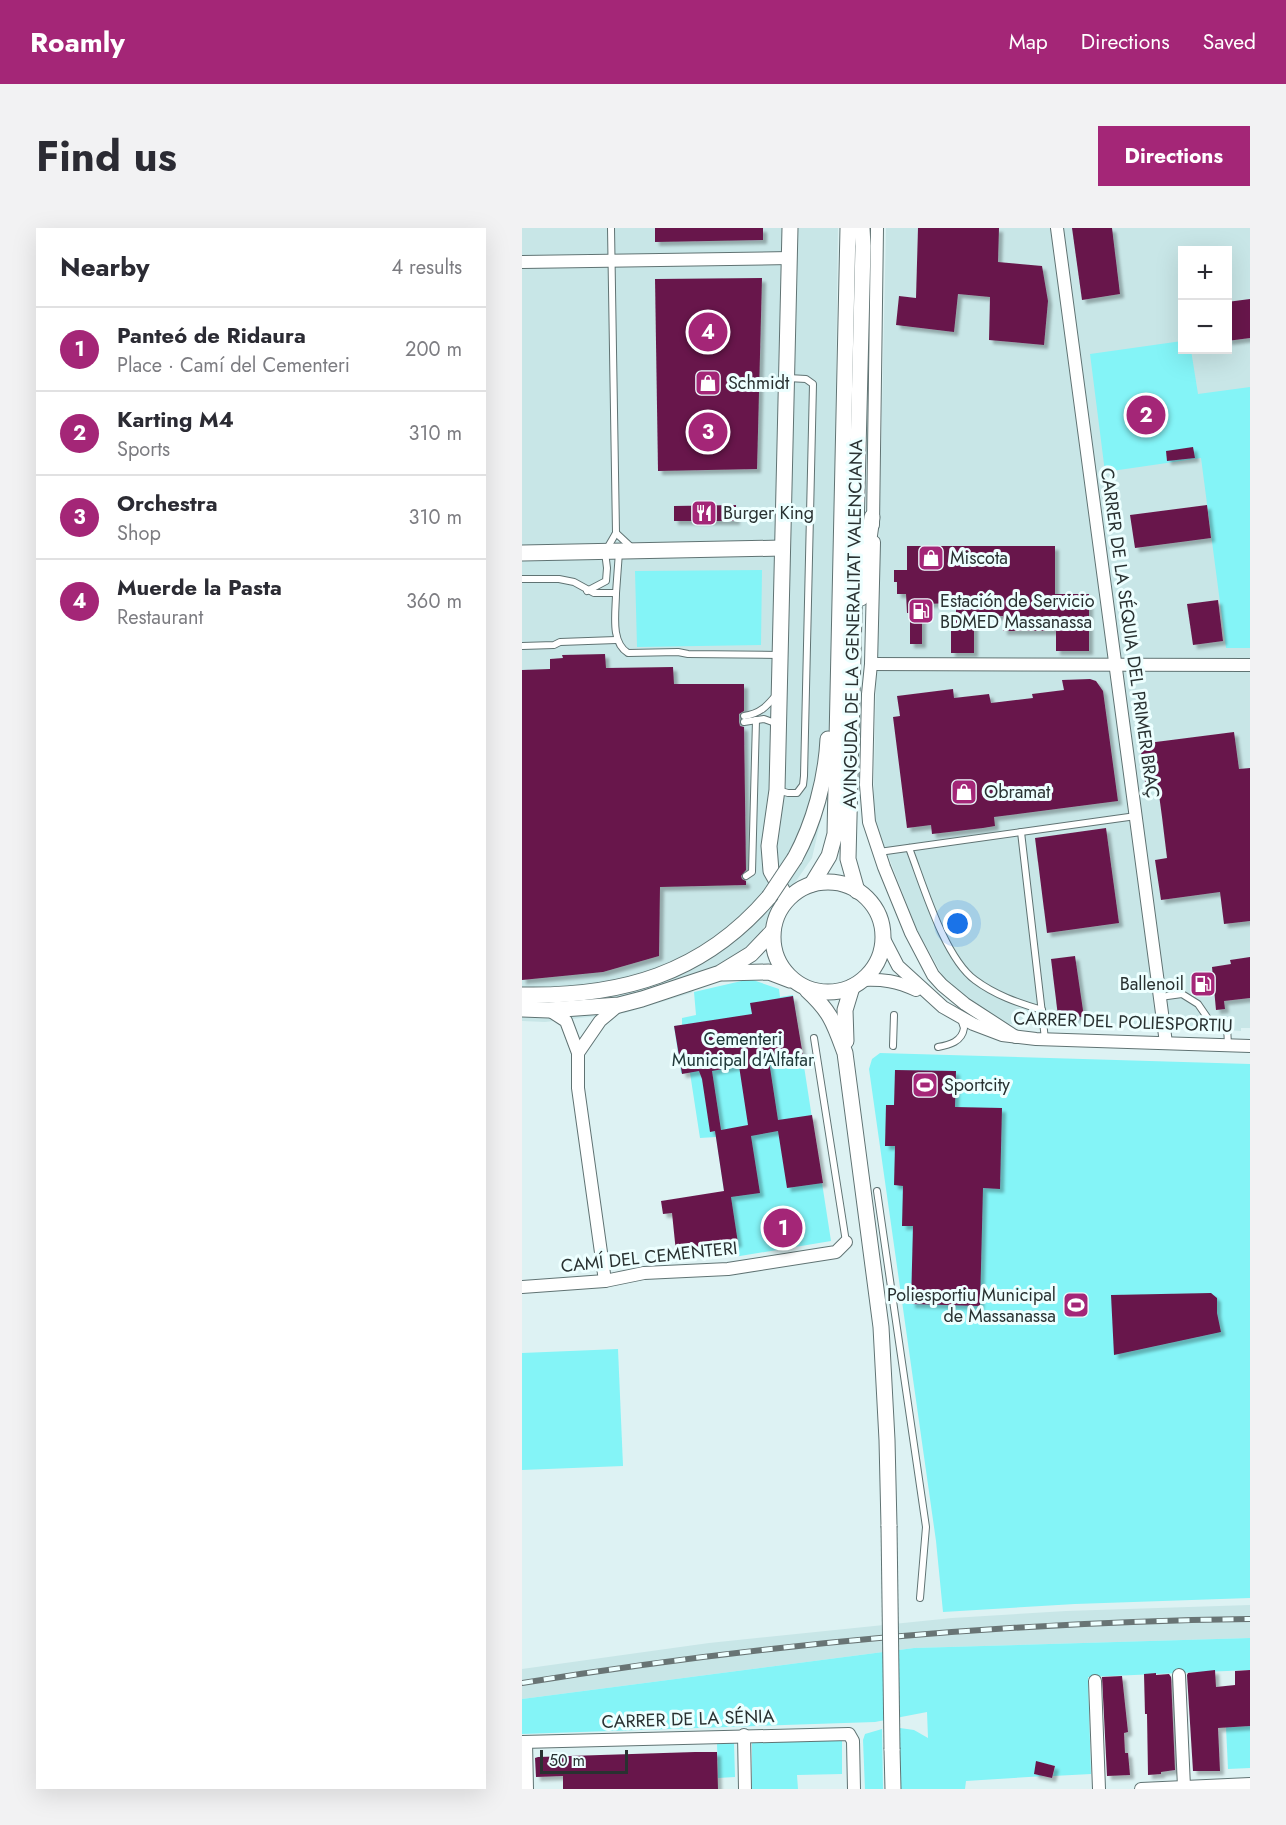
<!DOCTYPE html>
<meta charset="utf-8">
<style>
body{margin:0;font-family:Jost,sans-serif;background:#f2f2f3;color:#2b2b33}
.controls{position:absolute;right:18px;top:18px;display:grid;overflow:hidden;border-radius:0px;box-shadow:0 6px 24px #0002}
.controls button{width:54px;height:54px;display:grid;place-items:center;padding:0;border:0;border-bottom:2px solid #e1e1e2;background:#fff;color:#2b2b33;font:30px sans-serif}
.scale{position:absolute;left:18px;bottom:15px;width:88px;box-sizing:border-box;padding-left:6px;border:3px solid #293131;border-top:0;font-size:16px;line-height:21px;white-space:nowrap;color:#293131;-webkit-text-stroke:4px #edffff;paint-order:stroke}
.you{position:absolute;left:436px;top:696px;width:21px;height:21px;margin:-15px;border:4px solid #fff;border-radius:50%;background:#1a73e8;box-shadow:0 0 0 9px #1a73e833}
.badge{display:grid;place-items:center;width:39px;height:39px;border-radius:50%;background:#a42677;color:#fff;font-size:20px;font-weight:700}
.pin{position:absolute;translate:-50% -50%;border:3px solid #fff;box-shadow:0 2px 6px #0006}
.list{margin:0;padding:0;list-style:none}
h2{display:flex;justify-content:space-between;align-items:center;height:78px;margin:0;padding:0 24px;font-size:26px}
h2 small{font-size:20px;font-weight:400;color:#7c7c81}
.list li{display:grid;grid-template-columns:39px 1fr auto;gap:18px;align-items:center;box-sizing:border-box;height:84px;padding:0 24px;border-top:2px solid #e1e1e2}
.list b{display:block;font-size:22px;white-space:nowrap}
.list p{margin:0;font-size:20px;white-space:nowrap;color:#7c7c81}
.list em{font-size:20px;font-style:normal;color:#7c7c81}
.map{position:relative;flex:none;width:728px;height:1561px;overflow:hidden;border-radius:0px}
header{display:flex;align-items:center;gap:36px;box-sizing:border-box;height:84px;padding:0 30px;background:#a42677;color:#fff}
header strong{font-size:28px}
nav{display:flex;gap:33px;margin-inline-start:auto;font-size:21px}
.intro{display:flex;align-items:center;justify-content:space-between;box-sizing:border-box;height:144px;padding:0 36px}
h1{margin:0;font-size:42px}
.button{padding:15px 27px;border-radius:0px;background:#a42677;color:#fff;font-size:21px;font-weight:700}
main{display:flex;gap:36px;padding:0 36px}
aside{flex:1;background:#fff;border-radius:0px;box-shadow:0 6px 24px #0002}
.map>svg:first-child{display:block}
.built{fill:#c8e6e7;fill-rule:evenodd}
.green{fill:#84f4f7}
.building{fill:#68194b;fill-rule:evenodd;filter:url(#shadow)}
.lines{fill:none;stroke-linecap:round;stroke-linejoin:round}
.service-casing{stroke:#607373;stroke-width:8}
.minor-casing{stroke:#607373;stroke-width:14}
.tertiary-casing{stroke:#607373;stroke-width:17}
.service{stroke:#fff;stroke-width:6}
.minor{stroke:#fff;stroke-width:12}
.tertiary{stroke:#fff;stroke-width:15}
.rail-casing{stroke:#687474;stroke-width:6}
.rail{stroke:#edffff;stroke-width:4;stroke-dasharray:11;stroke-linecap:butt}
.tertiary-bridge-casing{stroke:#607373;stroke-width:17;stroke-linecap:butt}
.tertiary-bridge{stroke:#fff;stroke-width:15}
.labels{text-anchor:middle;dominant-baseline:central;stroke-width:6;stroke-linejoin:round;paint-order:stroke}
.poi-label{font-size:18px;fill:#293131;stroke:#edffff;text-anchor:start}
.street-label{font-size:18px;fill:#293131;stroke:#edffff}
.park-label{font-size:18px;fill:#203939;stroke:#edffff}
</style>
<header>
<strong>Roamly</strong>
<nav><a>Map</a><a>Directions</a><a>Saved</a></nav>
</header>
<div class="intro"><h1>Find us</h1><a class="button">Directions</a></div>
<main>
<aside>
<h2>Nearby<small>4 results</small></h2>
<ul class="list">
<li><span class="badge">1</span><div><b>Panteó de Ridaura</b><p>Place · Camí del Cementeri</p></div><em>200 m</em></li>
<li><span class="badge">2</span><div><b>Karting M4</b><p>Sports</p></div><em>310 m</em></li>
<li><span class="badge">3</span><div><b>Orchestra</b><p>Shop</p></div><em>310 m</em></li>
<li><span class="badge">4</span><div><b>Muerde la Pasta</b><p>Restaurant</p></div><em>360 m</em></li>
</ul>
</aside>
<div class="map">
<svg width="728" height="1561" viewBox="0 0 728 1561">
<defs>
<filter id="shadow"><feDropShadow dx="4" dy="4" stdDeviation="1.5" flood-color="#0004"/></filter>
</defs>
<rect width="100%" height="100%" fill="#ddf2f3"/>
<!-- built -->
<g class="built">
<path d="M0 0H316L309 547 290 630 233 712 169 765 103 785 23 794 0 793Z"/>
<path d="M364 0H728V800H719V803L665 799 485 796 428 761 395 702 351 589ZM660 22H706V122H660Z"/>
<path d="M728 1377V1410L392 1420 0 1471V1441L187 1415 430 1390 544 1383Z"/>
</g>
<!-- green -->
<g class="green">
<path d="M660 113V122H669L676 166 728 159V420H704L679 230 583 244 568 126Z"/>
<path d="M240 342 239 417 115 419 113 343Z"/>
<path d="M228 751 257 761 258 769 271 767 309 1013 212 1029 194 909 178 910 168 845H159L152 798 160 797V790L174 787 172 764Z"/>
<path d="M358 825 728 836V1370L553 1376 421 1384 414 1313 347 841 350 831Z"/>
<path d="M96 1121 101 1238 0 1242V1125Z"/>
<path d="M728 1410V1442L566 1449 569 1546 531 1548 533 1538 515 1534 512 1546 523 1548 444 1553 443 1561H377L378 1500 392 1502 406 1510 405 1484 353 1494 0 1506V1471L392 1420Z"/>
<path d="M728 1498V1540L706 1541 704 1499Z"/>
<path d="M360 1501 361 1561H343L341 1512 343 1506Z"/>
<path d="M320 1511V1546L275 1547 276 1561H230V1514Z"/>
<path d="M195 1515H212L213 1549 196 1550Z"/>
</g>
<!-- building -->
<g class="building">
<path d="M133 0H241V12L133 14Z"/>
<path d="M396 0H477L476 34 520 38 526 73 522 117 467 112 468 69 436 66 432 104 374 97 377 68 394 70Z"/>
<path d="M550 0H590L598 66 560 72Z"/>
<path d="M240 50 235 241 136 243 133 51Z"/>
<path d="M728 71V110L705 113V74Z"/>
<path d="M671 219 673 230 645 233 644 223Z"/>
<path d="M214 277V293H152V278Z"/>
<path d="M685 277 689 310 613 320 608 287Z"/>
<path d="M385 318H533V366H567V423H534V403H481V388H452V425H429V396H434V375L400 376V416H388V385H385L384 366H375V354H372V342H385Z"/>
<path d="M696 372 701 413 671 417 665 376Z"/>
<path d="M83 426 84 440 151 439 152 456H222V483L217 486V494L218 498 222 499 224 642 219 648 220 651 224 653V657L138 659 137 728 81 744 0 752V442L28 441V431L41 430 40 427Z"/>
<path d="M568 451 574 453 581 463 596 573 472 589 473 598 461 600 410 606 409 597 385 600 371 489 378 488 375 468 431 461 432 470 467 466 469 475 511 470 510 466 542 462 540 452Z"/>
<path d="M712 504 717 541 728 540V693L702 696 698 664 639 672 633 632 645 630 640 589 635 552 623 554 618 516Z"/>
<path d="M584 600 597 695 525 705 513 610Z"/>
<path d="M553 728 562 789 536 788 529 731Z"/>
<path d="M728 729V770L702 773 703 781 694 782 690 739 709 736 708 732Z"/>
<path d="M271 768 281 828 247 833 256 892 290 887 301 955 265 960 256 903 229 908 238 965 209 969 216 1015 154 1024 150 985 141 986 139 973 202 963 193 903 188 904 180 851 177 843 160 846 152 798 230 786 228 775ZM217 838 226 897 199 902 190 843Z"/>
<path d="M373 842 434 843 433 879 480 880 478 961 461 960 458 1078 389 1076 391 998H380L381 958 372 957 373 918H363L364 877H372Z"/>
<path d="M689 1065 695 1070V1085L699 1104 592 1127 589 1067Z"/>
<path d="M693 1442 694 1459 713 1457V1443L728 1442V1498L696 1500 698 1543H671L665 1447 666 1445Z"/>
<path d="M634 1445V1447L647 1446 649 1449 653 1542 639 1544V1546L626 1547 625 1486H623L622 1446Z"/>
<path d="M600 1448 606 1504 602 1505 603 1525H606L608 1547 585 1548 580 1449Z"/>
<path d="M173 1524H195L196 1561H41V1548L14 1549 13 1530 16 1529Z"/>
<path d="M514 1533 533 1538 530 1550 512 1546Z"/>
</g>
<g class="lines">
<!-- service casing -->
<g class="service-casing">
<g id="service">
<path d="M94 305 109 319"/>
<path d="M0 351H37L52 354 72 365H94L97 324"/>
<path d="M65 363 84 353 85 340 83 324 94 305 89 0"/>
<path d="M94 365C94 384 88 414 106 425L156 424 166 426 258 427"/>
<path d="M0 418 32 417 38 414 94 412"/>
<path d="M222 488C238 486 245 478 255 466"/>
<path d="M222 494 242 491 256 496"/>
<path d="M255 562 266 565H275L281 557 282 548 291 156 284 151 266 150"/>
<path d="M499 604 523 811"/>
<path d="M387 620C401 656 422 729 453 752 473 767 496 775 520 782"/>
<path d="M357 624 614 588"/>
<path d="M224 648 230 644 234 492"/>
<path d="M638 769 660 766 676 776 687 792 705 798 706 817"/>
<path d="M292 810 324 1014"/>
<path d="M371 818 372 787"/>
<path d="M416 819C427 817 440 814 442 800L439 791"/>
<path d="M355 963 404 1299 398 1370"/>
</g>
</g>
<!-- minor casing -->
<g class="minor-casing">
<g id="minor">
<path d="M535 0 644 815"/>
<path d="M0 34 268 30"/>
<path d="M351 297 355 0"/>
<path d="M352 314 349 436 346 466 344 557 347 594 362 639 389 705 411 747 420 757 443 776 494 809"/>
<path d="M349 436 728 437"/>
<path d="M361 709 376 738 421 779 451 796 480 807 514 811 728 818"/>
<path d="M340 752C361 751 375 753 394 762"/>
<path d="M27 782 44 793 56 825V860L83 1053"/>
<path d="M56 825 78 793 97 777"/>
<path d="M0 1059 83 1053 122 1045 206 1041 314 1024 324 1014"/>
<path d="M657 1447 662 1559"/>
<path d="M573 1453 577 1561"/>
<path d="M222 1507 223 1561"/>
<path d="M0 1514 327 1506 331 1513 332 1561"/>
<path d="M4 1514 5 1561"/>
<path d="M619 1561 728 1556"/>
</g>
</g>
<!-- tertiary casing -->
<g class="tertiary-casing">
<g id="tertiary">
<path d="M0 325 260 320"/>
<path d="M339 370 350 289"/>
<path d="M273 630C292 595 304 551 306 511"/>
<circle cx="306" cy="709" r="55"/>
<path d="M290 656 307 628 313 606 326 0"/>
<path d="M335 663 326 631 341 18 340 0"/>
<path d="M265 671 249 643 247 618 255 562 268 0"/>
<path d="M201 745 247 744 268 752"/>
<path d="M285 762C309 784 312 795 323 825L359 1099 365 1212 367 1298"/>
<path d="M0 767C99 769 181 746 247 669"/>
<path d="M0 781 27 782 97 777 120 771 198 745 229 726 250 704"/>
<path d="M324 813 323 782 330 759"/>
<path d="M370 1521 371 1561"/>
</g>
</g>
<!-- service -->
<use href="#service" class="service"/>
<!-- minor -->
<use href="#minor" class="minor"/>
<!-- tertiary -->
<use href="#tertiary" class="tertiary"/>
<!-- rail casing -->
<g class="rail-casing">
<path id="rail" d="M0 1455C241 1416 484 1394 728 1391"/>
</g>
<!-- rail -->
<use href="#rail" class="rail"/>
<!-- tertiary-bridge casing -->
<g class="tertiary-bridge-casing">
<g id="tertiary-bridge">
<path d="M247 669 273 630"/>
<path d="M367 1298 370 1521"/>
</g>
</g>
<!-- tertiary-bridge -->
<use href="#tertiary-bridge" class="tertiary-bridge"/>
</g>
<!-- icons -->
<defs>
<g id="shop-square" transform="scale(1.35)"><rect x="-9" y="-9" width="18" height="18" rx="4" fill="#a42677" stroke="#edffff"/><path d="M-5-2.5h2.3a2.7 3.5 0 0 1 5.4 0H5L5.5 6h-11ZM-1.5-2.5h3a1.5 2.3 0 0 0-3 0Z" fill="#fff"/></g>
<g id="restaurant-square" transform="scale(1.35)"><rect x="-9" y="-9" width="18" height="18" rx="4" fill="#a42677" stroke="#edffff"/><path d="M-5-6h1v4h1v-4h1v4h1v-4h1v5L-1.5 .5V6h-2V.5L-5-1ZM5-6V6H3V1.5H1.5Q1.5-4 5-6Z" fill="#fff"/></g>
<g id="fuel-square" transform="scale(1.35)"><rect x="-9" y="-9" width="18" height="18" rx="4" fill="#a42677" stroke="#edffff"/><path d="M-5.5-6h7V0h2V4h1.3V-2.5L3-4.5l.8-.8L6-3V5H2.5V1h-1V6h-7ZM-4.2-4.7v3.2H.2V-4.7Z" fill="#fff"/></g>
<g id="stadium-square" transform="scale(1.35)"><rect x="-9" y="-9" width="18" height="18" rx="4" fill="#a42677" stroke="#edffff"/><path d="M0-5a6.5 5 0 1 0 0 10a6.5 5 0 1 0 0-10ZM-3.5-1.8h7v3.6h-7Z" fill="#fff"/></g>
</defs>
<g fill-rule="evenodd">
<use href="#shop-square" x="186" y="155"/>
<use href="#restaurant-square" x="182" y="285"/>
<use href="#shop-square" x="409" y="330"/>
<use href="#fuel-square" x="399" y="383"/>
<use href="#shop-square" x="442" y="564"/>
<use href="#fuel-square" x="681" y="756"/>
<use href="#stadium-square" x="403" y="857"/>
<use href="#stadium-square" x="554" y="1077"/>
</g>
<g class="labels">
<!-- poi labels -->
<g class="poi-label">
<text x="206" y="155">Schmidt</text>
<text x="201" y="285">Burger King</text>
<text x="428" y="330">Miscota</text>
<text x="418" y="373">Estación de Servicio<tspan x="418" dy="21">BDMED Massanassa</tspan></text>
<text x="462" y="564">Obramat</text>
<text x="662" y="756" text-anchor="end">Ballenoil</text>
<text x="422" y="857">Sportcity</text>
<text x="534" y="1067" text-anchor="end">Poliesportiu Municipal<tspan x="534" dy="21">de Massanassa</tspan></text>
</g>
<!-- street labels -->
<g class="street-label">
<text transform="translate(331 396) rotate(-89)">AVINGUDA DE LA GENERALITAT VALENCIANA</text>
<text transform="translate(608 405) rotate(82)">CARRER DE LA SÉQUIA DEL PRIMER BRAÇ</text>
<text transform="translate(601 794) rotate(2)">CARRER DEL POLIESPORTIU</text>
<text transform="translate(127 1029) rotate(-6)">CAMÍ DEL CEMENTERI</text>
<text transform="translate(166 1491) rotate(-2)">CARRER DE LA SÉNIA</text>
</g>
<!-- park labels -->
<g class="park-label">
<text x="221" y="811">Cementeri<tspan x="221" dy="21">Municipal d'Alfafar</tspan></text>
</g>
</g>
</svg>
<div class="controls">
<button>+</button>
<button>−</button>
</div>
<div class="scale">50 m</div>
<div class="you"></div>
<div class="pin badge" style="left:261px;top:1000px">1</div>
<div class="pin badge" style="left:624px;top:187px">2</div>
<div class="pin badge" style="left:186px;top:204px">3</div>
<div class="pin badge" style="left:186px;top:104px">4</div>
</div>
</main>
